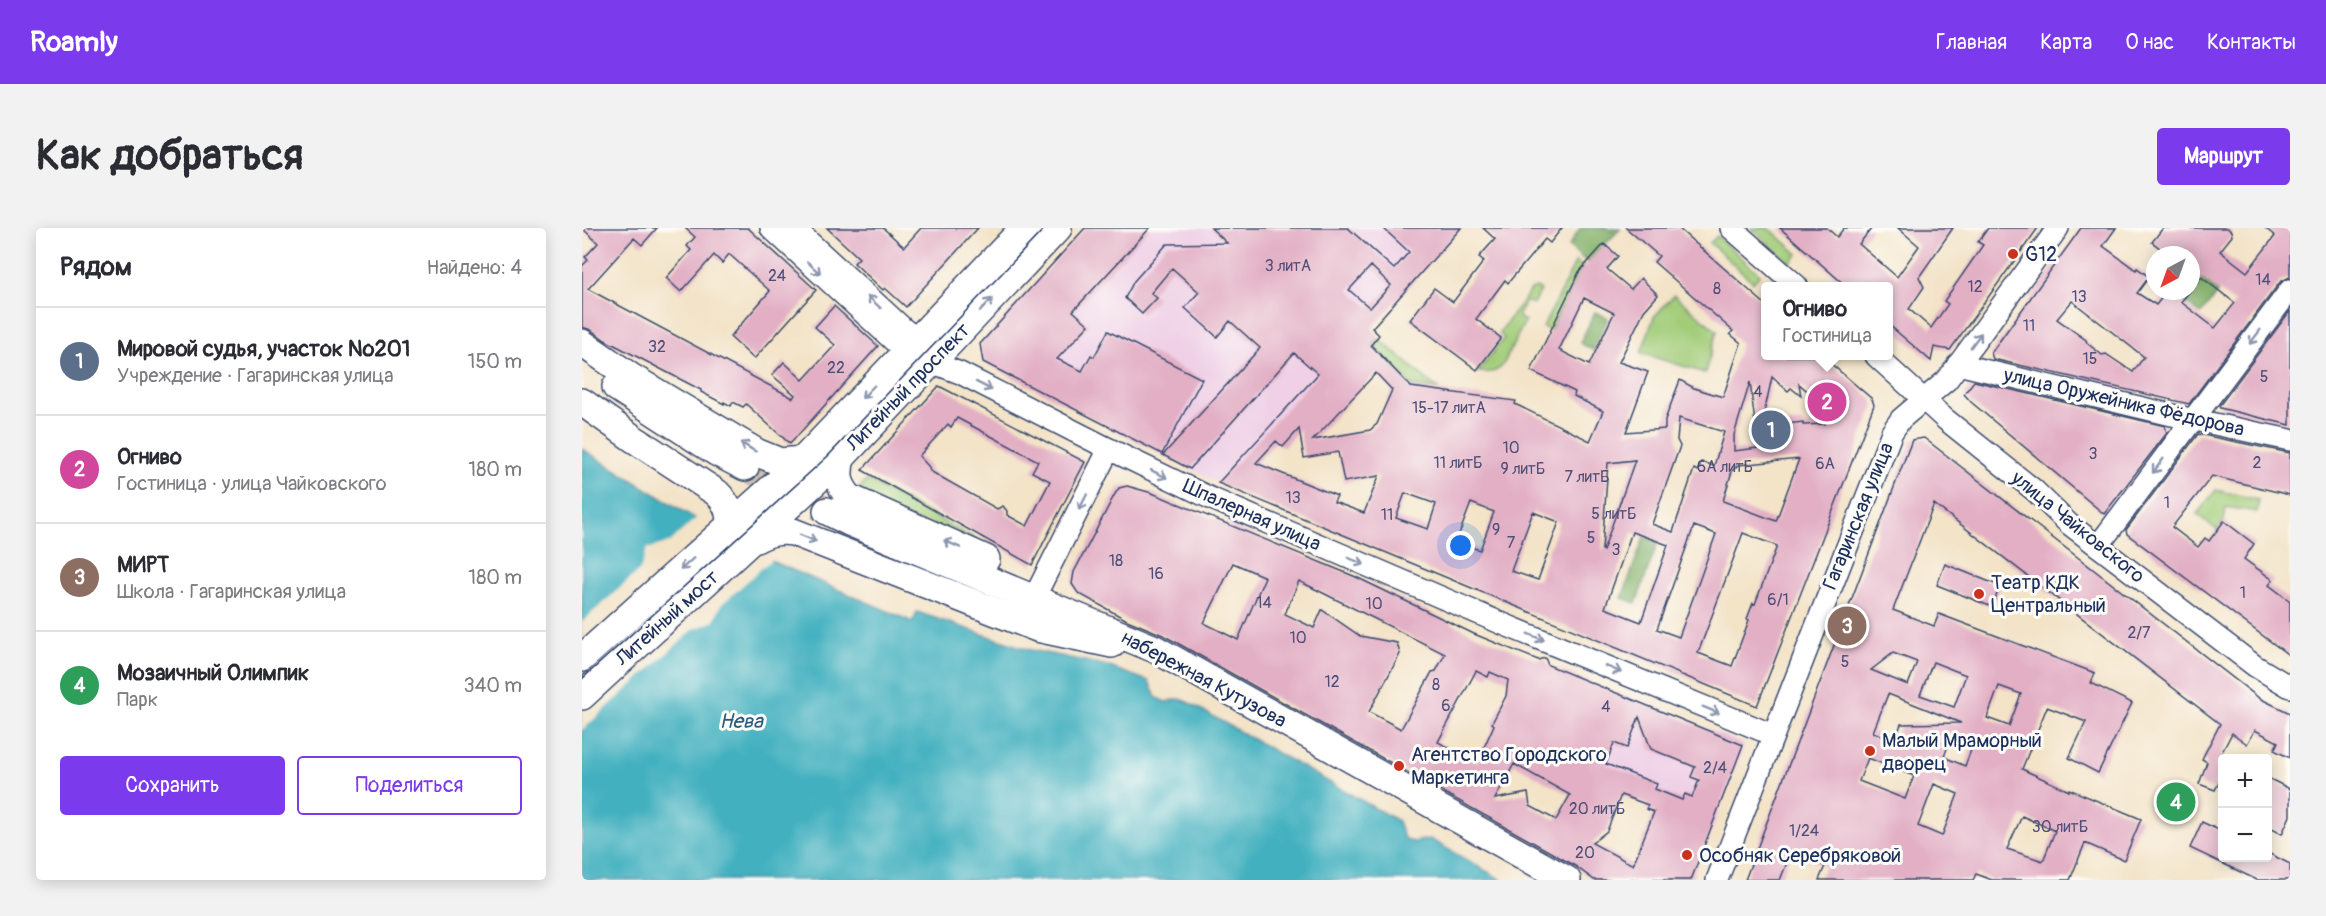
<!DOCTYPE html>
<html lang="ru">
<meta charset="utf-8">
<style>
body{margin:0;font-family:Pangolin,sans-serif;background:#f2f2f3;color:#2b2b33}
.controls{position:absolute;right:18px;bottom:18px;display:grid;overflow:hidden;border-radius:6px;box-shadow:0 3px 15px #0003}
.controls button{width:54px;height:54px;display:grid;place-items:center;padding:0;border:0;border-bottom:2px solid #e1e1e2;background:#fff;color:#2b2b33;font:30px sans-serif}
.compass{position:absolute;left:1564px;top:18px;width:54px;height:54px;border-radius:50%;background:#fff;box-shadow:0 3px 15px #0003;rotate:221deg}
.you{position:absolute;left:879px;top:318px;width:21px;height:21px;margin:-15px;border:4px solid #fff;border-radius:50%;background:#1a73e8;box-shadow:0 0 0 9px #1a73e833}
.badge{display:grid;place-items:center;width:39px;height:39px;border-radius:50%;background:#7c3aed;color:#fff;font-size:20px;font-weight:700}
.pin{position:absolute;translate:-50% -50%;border:3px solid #fff;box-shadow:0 2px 6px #0006}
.popup{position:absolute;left:1179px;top:54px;width:132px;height:78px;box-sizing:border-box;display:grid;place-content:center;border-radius:6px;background:#fff;filter:drop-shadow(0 2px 4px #0005);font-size:20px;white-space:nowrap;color:#7c7c81}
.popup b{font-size:22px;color:#2b2b33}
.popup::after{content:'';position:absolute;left:50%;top:100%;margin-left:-12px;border:12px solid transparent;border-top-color:#fff}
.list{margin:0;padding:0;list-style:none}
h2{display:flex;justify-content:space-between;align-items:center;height:78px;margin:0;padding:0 24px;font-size:26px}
h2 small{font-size:20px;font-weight:400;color:#7c7c81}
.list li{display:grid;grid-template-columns:39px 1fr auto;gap:18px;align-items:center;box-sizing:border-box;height:108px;padding:0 24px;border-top:2px solid #e1e1e2}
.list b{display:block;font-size:22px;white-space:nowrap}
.list p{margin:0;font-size:20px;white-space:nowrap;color:#7c7c81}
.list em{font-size:20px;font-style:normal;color:#7c7c81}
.actions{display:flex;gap:12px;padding:18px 24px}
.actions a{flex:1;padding:14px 0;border:2px solid #7c3aed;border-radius:6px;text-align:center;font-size:21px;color:#7c3aed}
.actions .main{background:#7c3aed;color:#fff}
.map{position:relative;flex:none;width:1708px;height:652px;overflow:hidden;border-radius:6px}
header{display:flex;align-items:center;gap:36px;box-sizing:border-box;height:84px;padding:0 30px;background:#7c3aed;color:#fff}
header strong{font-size:28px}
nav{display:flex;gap:33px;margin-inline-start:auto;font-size:21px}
.intro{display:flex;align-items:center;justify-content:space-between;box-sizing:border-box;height:144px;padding:0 36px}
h1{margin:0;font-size:42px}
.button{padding:15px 27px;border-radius:6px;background:#7c3aed;color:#fff;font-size:21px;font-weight:700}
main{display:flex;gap:36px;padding:0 36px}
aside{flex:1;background:#fff;border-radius:6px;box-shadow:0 3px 15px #0003}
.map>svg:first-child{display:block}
.built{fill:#efd0e6}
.green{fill:#a2cc78;stroke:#5e7e6b;stroke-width:1.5}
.forest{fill:#81b068;stroke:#4e7063;stroke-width:1.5}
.water{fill:#43b0bf;stroke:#2f708e;stroke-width:1.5}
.pier{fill:#f3e3c7}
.building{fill:#e2afc4;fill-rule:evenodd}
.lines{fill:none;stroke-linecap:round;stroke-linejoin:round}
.major-tunnel{stroke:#c8bfb2;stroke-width:27;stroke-dasharray:27 14;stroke-linecap:butt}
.minor-casing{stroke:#3b4a6e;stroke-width:24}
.major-casing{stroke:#3b4a6e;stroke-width:30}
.minor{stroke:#fff;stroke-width:21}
.major{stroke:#fff;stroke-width:27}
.tram{stroke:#1b2f5e;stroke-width:1.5}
.oneway{stroke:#8d97ae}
.poi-dot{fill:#c8321e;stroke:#fdfcf7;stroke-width:2}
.labels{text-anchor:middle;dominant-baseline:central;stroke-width:6;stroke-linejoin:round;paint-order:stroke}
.number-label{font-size:16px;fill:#4d4f78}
.poi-label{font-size:20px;fill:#1b2f5e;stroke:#fdfcf7;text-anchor:start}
.street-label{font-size:20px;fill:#1b2f5e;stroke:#fdfcf7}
.water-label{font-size:21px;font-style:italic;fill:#295c80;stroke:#fdfcf7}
</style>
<header>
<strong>Roamly</strong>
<nav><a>Главная</a><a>Карта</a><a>О нас</a><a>Контакты</a></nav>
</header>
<div class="intro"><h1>Как добраться</h1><a class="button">Маршрут</a></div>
<main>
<aside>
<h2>Рядом<small>Найдено: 4</small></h2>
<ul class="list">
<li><span class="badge" style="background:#5c6f8a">1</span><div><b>Мировой судья, участок №201</b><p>Учреждение · Гагаринская улица</p></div><em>150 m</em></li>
<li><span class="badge" style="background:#d1479c">2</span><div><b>Огниво</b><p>Гостиница · улица Чайковского</p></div><em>180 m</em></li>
<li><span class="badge" style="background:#8d6e63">3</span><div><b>МИРТ</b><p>Школа · Гагаринская улица</p></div><em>180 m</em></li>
<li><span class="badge" style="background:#2e9e5b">4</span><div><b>Мозаичный Олимпик</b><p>Парк</p></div><em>340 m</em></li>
</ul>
<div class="actions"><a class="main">Сохранить</a><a>Поделиться</a></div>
</aside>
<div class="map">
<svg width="1708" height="652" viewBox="0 0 1708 652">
<rect width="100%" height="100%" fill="#fdfcf7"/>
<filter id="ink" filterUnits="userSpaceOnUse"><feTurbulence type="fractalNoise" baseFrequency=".0167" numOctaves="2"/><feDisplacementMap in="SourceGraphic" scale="12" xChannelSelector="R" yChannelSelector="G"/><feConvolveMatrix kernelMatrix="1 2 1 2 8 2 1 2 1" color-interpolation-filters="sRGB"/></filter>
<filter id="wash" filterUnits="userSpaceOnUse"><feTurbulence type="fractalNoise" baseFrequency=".008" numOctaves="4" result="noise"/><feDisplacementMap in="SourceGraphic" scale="24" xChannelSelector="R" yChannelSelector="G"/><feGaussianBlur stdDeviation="1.35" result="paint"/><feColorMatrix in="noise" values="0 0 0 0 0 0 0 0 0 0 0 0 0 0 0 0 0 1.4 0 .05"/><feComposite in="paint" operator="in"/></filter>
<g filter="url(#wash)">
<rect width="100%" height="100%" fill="#f3e3c7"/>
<!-- built -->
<g class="built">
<path d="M503 0H879L790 100 797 107 789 116 793 121 701 219 694 213 650 262 401 134 398 116Z"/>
<path d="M1044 466 1163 516 1124 619 1101 610 1106 597 1064 581 1065 577 1051 572 1053 567 1013 542Z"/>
</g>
<!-- green -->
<g class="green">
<path d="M1169 0H1187L1216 26 1208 35Z"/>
<path d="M1135 8 1178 46 1171 54 1128 15Z"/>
<path d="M994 33 1000 39 968 103 961 99Z"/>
<path d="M954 60 958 62 951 76 944 73 936 89 943 93 921 137C914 145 907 145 896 144L922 110 917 105 949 62Z"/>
<path d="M1092 67 1135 103 1123 145 1059 125 1072 89Z"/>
<path d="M797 111 856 161 830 158 791 116Z"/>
<path d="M285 252 396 312 393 318 272 266Z"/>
<path d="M1634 262 1677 272 1675 284 1644 279 1642 293 1635 302 1615 286Z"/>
</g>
<!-- forest -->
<g class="forest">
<path d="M998 0H1026L1029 3 1031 0 1038 1 1011 29 1008 37 987 18Z"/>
<path d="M1619 51 1636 64 1619 86 1602 73Z"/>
<path d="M1013 84 1026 90 1011 122 998 115Z"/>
<path d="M1062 309 1076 314 1054 375 1040 370Z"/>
</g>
<!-- water -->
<path class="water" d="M0 221 150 313 192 334 331 394 335 384 445 421 522 437 567 453 574 469 583 474 597 471 602 472 816 593 822 610 831 614 848 611 920 652H0Z"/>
<!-- pier -->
<path class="pier" d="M115 289 191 330 140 376 131 394 112 401 0 502V394L58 342 65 321 88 314Z"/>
<g id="blocks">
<!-- building -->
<g class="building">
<path d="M0 0H75L60 17 52 10 6 61 211 170 213 167 190 147 202 134 221 152 253 117 233 99 252 78 296 118 208 216 164 176 161 179 151 174 149 178 142 174V176L119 164V162L23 112 9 102 0 99V38L6 32 3 29 16 15Z"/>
<path d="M103 0H166L234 62 172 131 148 109 188 63 147 26 140 35 132 27 99 64 84 50 109 22 105 18 113 9Z"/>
<path d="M245 0H301L322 19 339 0H396L324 79 303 60 301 62 272 35 277 30Z"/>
<path d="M503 0H568L491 83 507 97 475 131 500 143 509 127 512 129 526 103 620 151 580 226 401 134 398 116Z"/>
<path d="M629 0H766L812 41 827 24 801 0H879L790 100 797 107 789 117 829 159 934 173 933 176 1008 213 1021 183 992 168 993 164 949 143 997 44 1022 16 1036 28 1025 41 1049 61 1059 50 1076 67 1062 83 1037 134 1066 144 1044 204 1083 201V192L1098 152 1112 160 1141 169 1159 115 1148 106 1151 103 1072 34 1077 28 1044 0H1096L1184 77V128H1240L1290 171 1292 177 1175 478 636 255 736 146 712 125 608 241 581 227 678 120 648 93 635 109 603 80 617 64 590 40 569 65 575 70 560 86 543 70 552 53 585 16 645 15ZM789 38 809 57 788 80 767 62ZM1002 70 1032 85 1007 137 977 122ZM794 145 810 162 795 196 788 202 731 212ZM1190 149 1206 163 1209 160 1219 168 1217 156 1256 189 1244 191 1243 196 1221 197V194L1179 199ZM1168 154 1176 220 1152 223V207ZM1097 190 1142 204 1132 238 1119 234 1116 243 1112 241 1091 304 1070 296 1098 218 1095 212ZM717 201 722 230 756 224 762 254 797 248 782 285 752 274 755 268 674 235 694 213 701 219ZM1217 231 1194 293 1141 273 1150 243 1156 237ZM1053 232 1021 323 1020 322 1026 235ZM823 265 854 276 846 301 814 290ZM889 275 912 284 898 322 874 314ZM951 284 977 294 956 352 929 343ZM1112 298 1134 306 1097 409 1075 401ZM1050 304 1086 317 1059 394 1023 380ZM1161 305 1195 318 1173 376 1171 375 1165 391 1167 392 1150 438 1116 425Z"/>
<path d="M901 0H980L968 15 963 11 926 55 923 52 894 91 919 110 895 142 828 92 852 60 871 74 902 33 897 29 913 11Z"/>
<path d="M1198 0H1245L1255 9 1262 0H1290L1277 16 1315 49 1337 18 1316 0H1371L1337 49 1342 59 1327 81 1349 100 1366 76 1362 73 1401 17 1396 14 1406 0H1456L1368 122 1352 119 1349 133 1306 96V58H1264Z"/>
<path d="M1499 0H1534L1521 18 1554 42 1555 40 1567 49 1555 65 1574 77 1585 63H1608L1599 74 1633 100 1653 75 1619 49 1609 62V27H1587L1570 14 1581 0H1645L1649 3 1650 8 1638 23 1665 44 1693 8 1683 0H1708V49L1698 54 1607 176 1411 131 1409 125ZM1490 73 1562 129 1551 144 1524 126 1520 127 1505 115 1504 112 1475 91Z"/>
<path d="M1708 83V197L1638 180 1637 178Z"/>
<path d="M1392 153 1583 198 1585 205 1522 286 1389 174 1382 166Z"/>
<path d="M357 158 503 234 450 337 280 242ZM375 190 456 233 450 244 468 253 445 298 425 287V283L421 278 415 281 348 243 347 239 337 228 366 196 369 199Z"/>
<path d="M1616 206 1708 225V267L1630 248 1590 299 1616 319 1623 310 1627 313 1642 293 1672 316 1662 331 1691 352 1687 357 1708 373V428L1545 306 1544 302Z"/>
<path d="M1342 210 1677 470 1708 485V530L1692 522 1696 514 1673 502 1665 516 1650 505 1638 528 1641 529V547L1633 562 1617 556 1625 534 1620 531 1638 496 1352 276 1311 382 1352 398 1357 386 1513 445 1509 455 1550 475 1516 545 1487 530 1504 494 1465 479 1440 541 1487 563V561L1559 591 1542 632 1503 615 1488 652H1410L1394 646 1391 652H1237L1243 638 1209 625 1198 652H1163L1330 212ZM1311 425 1335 434 1326 457 1289 442ZM1351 434 1384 447 1372 479 1338 467ZM1417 458 1439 466 1427 498 1405 490ZM1306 466 1334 477 1379 495 1319 496 1313 513 1291 504ZM1370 506 1392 514 1383 538 1362 529ZM1286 530 1332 548 1323 571 1277 553ZM1352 556 1376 566 1360 608 1336 598ZM1440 588 1473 603 1461 633 1425 621Z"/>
<path d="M545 258 570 265 774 349 892 406 956 432 963 430 966 437 1161 517 1109 652H1012L993 638 581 407 545 392 496 365 490 356 492 344 533 266 537 260ZM651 335 683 349 656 412 622 395ZM717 353 863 426 854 443 850 444 819 501 787 484 818 426 815 415 778 408 740 382 732 400 703 386ZM894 443 906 449 908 444 926 452 924 468 910 495 912 497 895 535 856 514ZM1057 489 1069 521 1113 539 1109 549 1117 552 1110 569 1103 566 1100 572 1073 561 1075 556 1024 536 1032 515 1045 520ZM932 536 988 567 974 592 948 578 946 565 913 571ZM1039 567 1066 577 1064 581 1072 584 1051 637 1010 615 1025 603Z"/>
<path d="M1363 336 1418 358 1410 379 1355 357Z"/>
<path d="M1686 550 1708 561V588L1700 606 1686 599Z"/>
<path d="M1620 594 1641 604V630H1686V625L1708 636V652H1675L1608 620Z"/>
</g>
</g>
</g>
<g filter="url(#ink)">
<use href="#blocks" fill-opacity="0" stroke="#3b4a6e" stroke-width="1.5"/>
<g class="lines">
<!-- major-tunnel -->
<path class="major-tunnel" d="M163 239 245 283"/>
<!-- minor casing -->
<g class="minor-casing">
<g id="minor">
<path d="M189 0 313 114 349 134 378 145 527 221 628 270 921 396 1191 507"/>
<path d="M212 0 323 102 337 111"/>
<path d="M1149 0 1215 58"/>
<path d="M1294 128 1363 191 1452 262 1487 296 1673 438 1708 459"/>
<path d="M1376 136 1590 187 1708 212"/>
<path d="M1516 318 1708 62"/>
<path d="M452 370 527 221"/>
<path d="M1135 652 1310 204 1319 191 1365 152 1476 0"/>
</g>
</g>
<!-- major casing -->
<g class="major-casing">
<g id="major">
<path d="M0 115 49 149 176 225 198 234 221 232"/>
<path d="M34 159 134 224 163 239"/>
<path d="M0 174 52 211 135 265C145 275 148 283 148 297"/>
<path d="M259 230C255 247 256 257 268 270L404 331"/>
<path d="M245 283 267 294 573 421 985 652"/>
<path d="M174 311C187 304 197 302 211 304L455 400 530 416"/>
<path d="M0 430 221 232 442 0"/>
<path d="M0 468 259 230 476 0"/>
</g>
</g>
<!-- minor -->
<use href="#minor" class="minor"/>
<!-- major -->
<use href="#major" class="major"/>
<!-- tram -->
<path class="tram" d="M0 451 246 228 463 0"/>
</g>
<!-- one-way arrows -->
<defs><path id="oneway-shaft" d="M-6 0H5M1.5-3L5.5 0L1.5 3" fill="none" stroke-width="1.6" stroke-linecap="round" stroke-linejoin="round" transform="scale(1.5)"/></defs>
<g class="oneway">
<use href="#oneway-shaft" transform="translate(232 40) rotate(43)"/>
<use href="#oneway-shaft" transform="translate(292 74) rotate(-137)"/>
<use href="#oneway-shaft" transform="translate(404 77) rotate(-47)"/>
<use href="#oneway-shaft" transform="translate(1673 109) rotate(127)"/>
<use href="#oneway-shaft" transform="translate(1394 112) rotate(-54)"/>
<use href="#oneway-shaft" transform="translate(402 158) rotate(27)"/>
<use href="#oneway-shaft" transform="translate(286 164) rotate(134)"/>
<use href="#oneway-shaft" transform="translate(166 219) rotate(-149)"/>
<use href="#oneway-shaft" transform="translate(1576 238) rotate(127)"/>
<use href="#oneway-shaft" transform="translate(577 246) rotate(26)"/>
<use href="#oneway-shaft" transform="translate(501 274) rotate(117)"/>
<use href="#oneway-shaft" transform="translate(226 310) rotate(22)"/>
<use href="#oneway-shaft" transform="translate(370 316) rotate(-156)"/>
<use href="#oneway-shaft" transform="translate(774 333) rotate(23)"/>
<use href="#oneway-shaft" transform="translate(105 336) rotate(138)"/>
<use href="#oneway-shaft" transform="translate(954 409) rotate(22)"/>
<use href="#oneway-shaft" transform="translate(1031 441) rotate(23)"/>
<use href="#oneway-shaft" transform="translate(1129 482) rotate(22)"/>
</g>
</g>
<!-- markers -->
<g class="poi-dot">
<circle cx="1431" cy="26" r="6"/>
<circle cx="1397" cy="366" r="6"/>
<circle cx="1288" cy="523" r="6"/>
<circle cx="817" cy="538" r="6"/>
<circle cx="1105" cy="627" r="6"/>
</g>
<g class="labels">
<!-- number labels -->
<g class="number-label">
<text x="706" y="38">3 литА</text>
<text x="195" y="48">24</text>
<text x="1681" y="52">14</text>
<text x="1393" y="59">12</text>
<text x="1135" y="61">8</text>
<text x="1497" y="69">13</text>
<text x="1447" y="98">11</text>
<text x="75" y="119">32</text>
<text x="1508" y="131">15</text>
<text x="254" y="140">22</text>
<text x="1682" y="149">5</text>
<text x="1176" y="164">4</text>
<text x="867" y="180">15-17 литА</text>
<text x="929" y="220">10</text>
<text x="1511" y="226">3</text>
<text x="876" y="235">11 литБ</text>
<text x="1675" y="235">2</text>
<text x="1243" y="236">6А</text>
<text x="1143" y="239">6А литБ</text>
<text x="941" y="241">9 литБ</text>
<text x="1005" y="249">7 литБ</text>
<text x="711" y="270">13</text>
<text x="1585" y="275">1</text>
<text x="1032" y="286">5 литБ</text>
<text x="805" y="287">11</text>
<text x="914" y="302">9</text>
<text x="1009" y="310">5</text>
<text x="929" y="315">7</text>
<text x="1034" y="322">3</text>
<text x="534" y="333">18</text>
<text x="574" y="346">16</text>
<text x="1661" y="365">1</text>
<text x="1196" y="372">6/1</text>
<text x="682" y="375">14</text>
<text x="792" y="376">10</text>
<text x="1557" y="405">2/7</text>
<text x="716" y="410">10</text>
<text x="1263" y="434">5</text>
<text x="750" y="454">12</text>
<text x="854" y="457">8</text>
<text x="864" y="478">6</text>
<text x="1024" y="479">4</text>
<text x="1133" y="540">2/4</text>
<text x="1015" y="581">20 литБ</text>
<text x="1478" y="599">30 литБ</text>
<text x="1222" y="603">1/24</text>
<text x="1003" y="625">20</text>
</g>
<!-- poi labels -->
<g class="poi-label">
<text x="1443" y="26">G12</text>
<text x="1409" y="354">Театр КДК<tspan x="1409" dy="23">Центральный</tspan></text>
<text x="1300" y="512">Малый Мраморный<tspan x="1300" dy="23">дворец</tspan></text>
<text x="829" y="526">Агентство Городского<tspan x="829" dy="23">Маркетинга</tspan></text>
<text x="1117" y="627">Особняк Серебряковой</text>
</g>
<!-- street labels -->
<g class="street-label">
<text transform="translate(326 159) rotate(-46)">Литейный проспект</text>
<text transform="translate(1542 174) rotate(13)">улица Оружейника Фёдорова</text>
<text transform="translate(670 287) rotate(24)">Шпалерная улица</text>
<text transform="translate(1276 288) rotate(-68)">Гагаринская улица</text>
<text transform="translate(1496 299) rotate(39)">улица Чайковского</text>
<text transform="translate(85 390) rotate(-42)">Литейный мост</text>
<text transform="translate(622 451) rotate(28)">набережная Кутузова</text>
</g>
<!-- water labels -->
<g class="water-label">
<text x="159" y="493">Нева</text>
</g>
</g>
</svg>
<div class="controls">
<button>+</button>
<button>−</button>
</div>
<svg class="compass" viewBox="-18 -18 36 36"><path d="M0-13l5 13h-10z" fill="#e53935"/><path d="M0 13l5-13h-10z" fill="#7c7c81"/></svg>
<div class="you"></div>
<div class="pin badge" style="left:1189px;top:202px;background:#5c6f8a">1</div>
<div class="pin badge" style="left:1245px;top:174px;background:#d1479c">2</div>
<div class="popup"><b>Огниво</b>Гостиница</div>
<div class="pin badge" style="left:1265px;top:398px;background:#8d6e63">3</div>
<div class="pin badge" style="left:1594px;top:574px;background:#2e9e5b">4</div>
</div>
</main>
